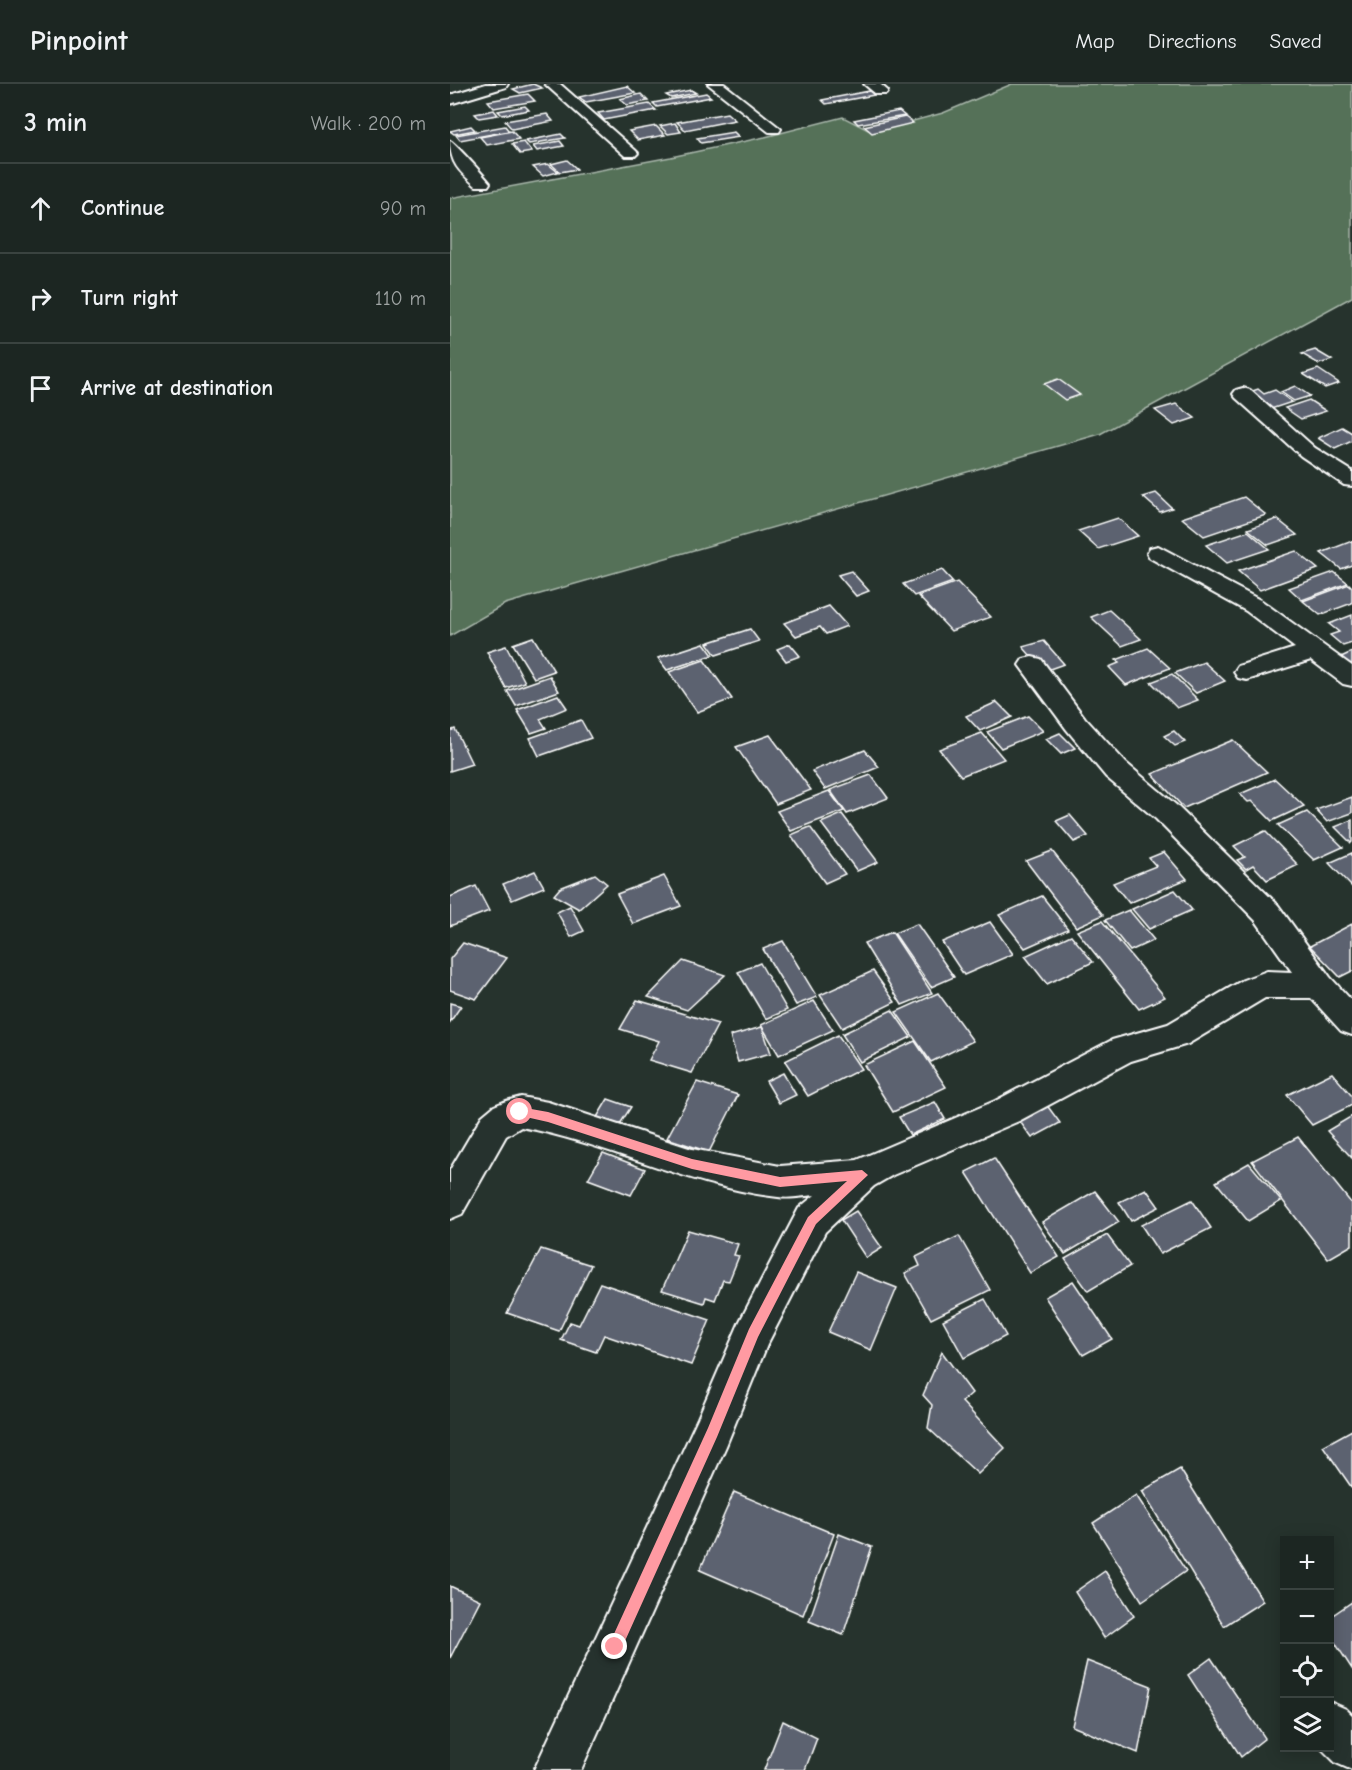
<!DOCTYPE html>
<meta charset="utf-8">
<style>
body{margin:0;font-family:"Comic Neue",sans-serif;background:#252e2a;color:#f1f3f6}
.controls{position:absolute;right:18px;bottom:18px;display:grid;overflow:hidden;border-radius:0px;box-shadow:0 3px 15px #0003}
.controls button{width:54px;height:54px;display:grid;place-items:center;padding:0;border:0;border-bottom:2px solid #3a4340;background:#1c2622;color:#f1f3f6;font:30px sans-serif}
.stop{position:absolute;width:18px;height:18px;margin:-14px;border:4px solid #ff9aa2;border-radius:50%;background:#fff}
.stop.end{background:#ff9aa2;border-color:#fff;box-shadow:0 2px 6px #0008}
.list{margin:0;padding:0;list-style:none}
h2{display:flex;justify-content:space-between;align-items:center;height:78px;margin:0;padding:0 24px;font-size:26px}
h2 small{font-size:20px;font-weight:400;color:#a0a5a5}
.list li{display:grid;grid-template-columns:39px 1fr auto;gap:18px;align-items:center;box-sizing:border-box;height:90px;padding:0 24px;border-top:2px solid #3a4340}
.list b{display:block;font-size:22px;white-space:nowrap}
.list em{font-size:20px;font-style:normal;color:#a0a5a5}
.icon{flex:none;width:33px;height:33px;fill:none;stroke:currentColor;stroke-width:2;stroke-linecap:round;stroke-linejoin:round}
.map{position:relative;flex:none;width:902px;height:1686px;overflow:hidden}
header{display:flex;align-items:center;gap:36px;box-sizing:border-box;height:84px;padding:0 30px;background:#1c2622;border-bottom:2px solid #3a4340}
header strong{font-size:28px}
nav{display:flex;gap:33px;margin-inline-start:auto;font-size:21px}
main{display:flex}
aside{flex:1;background:#1c2622}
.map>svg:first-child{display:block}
.green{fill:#557159;stroke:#aab8ac;stroke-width:1.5}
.building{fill:#5c626f;stroke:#fff;stroke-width:1.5}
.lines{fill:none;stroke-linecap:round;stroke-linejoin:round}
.minor-casing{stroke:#fff;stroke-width:4}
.minor{fill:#26332d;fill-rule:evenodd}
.route{fill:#ff9aa2}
</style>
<header>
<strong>Pinpoint</strong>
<nav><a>Map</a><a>Directions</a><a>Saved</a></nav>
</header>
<main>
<aside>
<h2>3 min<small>Walk · 200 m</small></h2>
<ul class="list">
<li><svg class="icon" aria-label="ahead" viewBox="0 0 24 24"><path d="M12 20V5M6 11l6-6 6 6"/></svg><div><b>Continue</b></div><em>90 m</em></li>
<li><svg class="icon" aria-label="right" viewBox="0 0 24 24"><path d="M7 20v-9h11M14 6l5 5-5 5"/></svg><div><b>Turn right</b></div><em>110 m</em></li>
<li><svg class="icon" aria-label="arrive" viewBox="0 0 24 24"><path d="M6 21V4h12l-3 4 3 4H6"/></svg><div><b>Arrive at destination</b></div></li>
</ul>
</aside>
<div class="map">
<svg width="902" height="1686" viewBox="0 0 902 1686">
<rect width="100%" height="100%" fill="#26332d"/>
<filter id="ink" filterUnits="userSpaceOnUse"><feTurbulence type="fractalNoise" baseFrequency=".0167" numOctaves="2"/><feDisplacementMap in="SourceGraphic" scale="12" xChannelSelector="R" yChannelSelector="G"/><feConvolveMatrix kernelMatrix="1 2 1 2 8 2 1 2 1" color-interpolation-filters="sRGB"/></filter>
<g filter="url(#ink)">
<!-- green -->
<path class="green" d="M562 0H902V213L650 350 55 520 0 552V114L221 73 315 53 393 33 422 48 493 29Z"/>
<!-- building -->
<g class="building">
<path d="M83 0 92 4 70 9 63 5Z"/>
<path d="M177 2 185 9 136 18 129 13Z"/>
<path d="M241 6 246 9 221 14 216 11Z"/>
<path d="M419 7 424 11 376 20 372 16Z"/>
<path d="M256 9 261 13 207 23 203 19Z"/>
<path d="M78 10 85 17 44 24 38 17Z"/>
<path d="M191 10 198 17 177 21 170 15Z"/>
<path d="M199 20 206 26 154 36 148 29Z"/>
<path d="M75 22 79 26 52 31 48 27Z"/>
<path d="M44 26 48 31 29 34 25 30Z"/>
<path d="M449 27 455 32 408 40 404 36Z"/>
<path d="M277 29 285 36 235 46 227 38Z"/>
<path d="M97 30 103 37 62 45 55 37Z"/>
<path d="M455 33 463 39 422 49 414 42Z"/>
<path d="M225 39 231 48 218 50 210 42Z"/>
<path d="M21 42 25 46 4 50 0 47Z"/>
<path d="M55 42 59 47 10 56 6 51Z"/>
<path d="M206 42 215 51 188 56 179 47Z"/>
<path d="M62 47 69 55 37 61 30 53Z"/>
<path d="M284 48 289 53 251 59 247 54Z"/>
<path d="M111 50 115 54 79 60 76 57Z"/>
<path d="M110 57 114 62 87 67 83 62Z"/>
<path d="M74 58 82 68 70 70 62 60Z"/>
<path d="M117 76 127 85 110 88 101 80Z"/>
<path d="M98 80 108 88 93 92 83 83Z"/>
<path d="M865 266 882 276 869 280 852 270Z"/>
<path d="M868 285 889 299 875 304 853 290Z"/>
<path d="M608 295 630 311 615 316 594 300Z"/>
<path d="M845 302 860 312 844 317 831 308Z"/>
<path d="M808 305 814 310 825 306 842 318 821 325 797 309Z"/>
<path d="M859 316 876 327 851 335 835 324Z"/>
<path d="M726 320 745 334 724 341 705 326Z"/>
<path d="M892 343 902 349V357L885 365 868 354Z"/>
<path d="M706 409 722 424 710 428 693 413Z"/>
<path d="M794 413 816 431 754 452 732 434Z"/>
<path d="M668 434 688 452 648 465 628 447Z"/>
<path d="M827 435 847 451 818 461 798 445Z"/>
<path d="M798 447 819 465 777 479 756 461Z"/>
<path d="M902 457V481L891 485 871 469Z"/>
<path d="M846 467 868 485 810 506 788 487Z"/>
<path d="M492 486 503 498 464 512 453 500Z"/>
<path d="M401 487 419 507 406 512 388 491Z"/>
<path d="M884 488 898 499 852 516 839 504Z"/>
<path d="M507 498 541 533 501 547 468 512Z"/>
<path d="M899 500 902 503V519L870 531 853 517Z"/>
<path d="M379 522 397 542 376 550 370 543 346 552 334 539Z"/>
<path d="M659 526 691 555 672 562 641 533Z"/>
<path d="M902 531V559L893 562 880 551 889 548 879 540Z"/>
<path d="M300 545 309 557 266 571 257 559Z"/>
<path d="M83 553 104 587 84 594 63 560Z"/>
<path d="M594 557 614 580 594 587 573 563Z"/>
<path d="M254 559 263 571 217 586 208 574Z"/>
<path d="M340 560 350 572 336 577 327 565Z"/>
<path d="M56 562 75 598 56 604 37 568Z"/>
<path d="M698 564 720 584 676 601 659 583 669 579 666 576Z"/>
<path d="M902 568V583L891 573Z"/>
<path d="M254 576 282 615 247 628 219 588Z"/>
<path d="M754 578 775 597 746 609 725 589Z"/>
<path d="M722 590 748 616 727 624 701 598Z"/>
<path d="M100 592 109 607 66 622 57 607Z"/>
<path d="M108 611 117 624 90 635 96 644 81 649 67 626Z"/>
<path d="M547 618 562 633 530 647 516 632Z"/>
<path d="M578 632 593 647 551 664 537 648Z"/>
<path d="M131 636 141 654 89 672 80 654Z"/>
<path d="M5 645 22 680 0 687V647Z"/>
<path d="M724 647 735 658 725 662 714 652Z"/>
<path d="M532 649 554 675 511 692 489 665Z"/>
<path d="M610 649 625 664 611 670 596 655Z"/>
<path d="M320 651 361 706 326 720 286 663Z"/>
<path d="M783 656 817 688 734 724 702 690Z"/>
<path d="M415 666 429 683 375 705 362 687Z"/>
<path d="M421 691 438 714 397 730 380 706Z"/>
<path d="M825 695 854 722 822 737 802 717 798 718 790 710Z"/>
<path d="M379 707 394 727 341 747 327 727Z"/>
<path d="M902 713V729L877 738 866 726Z"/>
<path d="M857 728 893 763 864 776 828 741Z"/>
<path d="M392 730 428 778 407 787 371 739Z"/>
<path d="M620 731 638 752 624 758 606 737Z"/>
<path d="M902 736V758L901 759 885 743Z"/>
<path d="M360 743 395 790 375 799 341 751Z"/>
<path d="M815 747 848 781 817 796 803 781 796 785 787 776 795 773 784 762Z"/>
<path d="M602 767 653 831 626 843 576 777Z"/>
<path d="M714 768 737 795 679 819 663 799 706 782 699 774Z"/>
<path d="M902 769V803L879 779Z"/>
<path d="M85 787 94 803 62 816 53 800Z"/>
<path d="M145 790 157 800 129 825 104 811 110 804Z"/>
<path d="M214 792 231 822 183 840 167 810Z"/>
<path d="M26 802 39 827 0 842V813Z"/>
<path d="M725 806 742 826 699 845 682 825Z"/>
<path d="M592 812 618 845 575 864 549 831Z"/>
<path d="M120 822 134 847 121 853 107 828Z"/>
<path d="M679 826 704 856 680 867 655 836Z"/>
<path d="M652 837 715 913 689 925 627 847Z"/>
<path d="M540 838 563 870 514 891 492 858Z"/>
<path d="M467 840 504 893 481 903 444 849Z"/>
<path d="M902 840V887L890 893 860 862Z"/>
<path d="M442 848 482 909 452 921 414 859Z"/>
<path d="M621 851 643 878 597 900 575 872Z"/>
<path d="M333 857 367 913 346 921 313 865Z"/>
<path d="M13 859 57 874 26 915 0 906V875Z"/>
<path d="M233 877 275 891 237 926 198 913Z"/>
<path d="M310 879 337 926 316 935 288 888Z"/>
<path d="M423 887 445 918 392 944 370 911Z"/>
<path d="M488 909 523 957 481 978 446 928Z"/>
<path d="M187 916 268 940 242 989 199 976 209 957 170 945Z"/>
<path d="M364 917 383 946 329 971 311 941Z"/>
<path d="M0 919 11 922 0 938Z"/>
<path d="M442 926 461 953 410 978 392 950Z"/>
<path d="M312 943 321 969 288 978 280 952Z"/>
<path d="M388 951 411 985 358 1012 335 977Z"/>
<path d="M465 957 496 1003 443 1028 414 981Z"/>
<path d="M333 989 346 1011 329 1019 316 997Z"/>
<path d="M882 989 902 1012V1021L862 1041 837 1011Z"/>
<path d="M247 998 288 1011 259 1068 217 1054Z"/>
<path d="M158 1015 181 1023 163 1051 141 1043Z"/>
<path d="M485 1018 495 1035 460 1051 449 1033Z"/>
<path d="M596 1020 610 1039 582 1054 568 1035Z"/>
<path d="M902 1032V1074L877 1047Z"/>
<path d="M848 1053 902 1120V1161L878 1175 802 1077Z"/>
<path d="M153 1069 195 1085 181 1111 138 1095Z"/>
<path d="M544 1074 609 1173 580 1189 516 1088Z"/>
<path d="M799 1079 831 1117 798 1137 766 1098Z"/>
<path d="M696 1105 709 1123 681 1137 669 1118Z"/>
<path d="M645 1107 669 1138 615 1170 592 1138Z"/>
<path d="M742 1116 761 1144 710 1170 691 1141Z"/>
<path d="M406 1127 432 1164 416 1174 391 1136Z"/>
<path d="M238 1146 288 1160 284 1171 289 1172 279 1197 273 1196 265 1216 256 1213 254 1219 212 1206Z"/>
<path d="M657 1151 680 1182 638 1207 615 1175Z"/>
<path d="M509 1152 540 1206 481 1235 455 1189 470 1182 466 1173Z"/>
<path d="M91 1165 141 1181 109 1247 57 1229Z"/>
<path d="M406 1188 447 1204 421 1266 378 1248Z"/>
<path d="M623 1197 662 1255 633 1271 595 1213Z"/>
<path d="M150 1199 260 1236 241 1281 154 1251 146 1268 111 1256 120 1238 129 1241Z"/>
<path d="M535 1215 556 1252 514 1274 493 1236Z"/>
<path d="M492 1268 522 1309 512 1318 555 1364 528 1390 478 1344 482 1321 473 1311Z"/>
<path d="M902 1346V1404L873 1362Z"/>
<path d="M730 1385 813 1517 774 1542 692 1407Z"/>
<path d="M284 1408 384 1450 353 1531 250 1486Z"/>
<path d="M686 1411 736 1487 692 1517 643 1439Z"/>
<path d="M389 1450 422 1463 393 1551 359 1537Z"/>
<path d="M655 1487 684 1532 654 1554 625 1508Z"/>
<path d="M0 1502 30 1516 0 1574Z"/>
<path d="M902 1518V1585L880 1551V1533Z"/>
<path d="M761 1574 815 1654 791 1673 738 1591Z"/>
<path d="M637 1577 701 1602 688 1669 622 1642Z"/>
<path d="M333 1637 367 1654 355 1686H314Z"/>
</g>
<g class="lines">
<!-- minor casing -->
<g class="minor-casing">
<g id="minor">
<path d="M36 0H58L56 3 0 20V11Z"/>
<path d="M95 0H110L185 66 188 69 185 72H175Z"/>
<path d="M258 0H274L331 45 329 48H319Z"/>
<path d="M414 0H430L438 7 436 10H426Z"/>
<path d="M0 57C4 58 35 93 40 99L38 102H26C10 88 0 80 0 57Z"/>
<path d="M793 304 800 306 865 364 902 387V402L894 401 851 372 786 314 783 310 786 306Z"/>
<path d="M708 462 812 517 902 582V602L893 600 861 576 797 596 788 594 784 588 788 582 845 564 796 527 700 474 697 469 700 464Z"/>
<path d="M582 573 591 575 635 634 676 679 726 721 828 821 880 893 902 917V951L891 947 861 914H815L738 960 681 977 569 1037 443 1091 424 1102 375 1148 317 1261 276 1362 131 1686H84L248 1334 290 1237 349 1124 365 1111C353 1112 340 1115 328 1113 239 1103 158 1059 71 1043L56 1052 12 1130 0 1135V1086L32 1032 44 1022 56 1017 71 1013 98 1018 242 1065 330 1082 407 1076 545 1017 662 956 718 940 793 896 817 887 842 888 806 837 706 735 656 693 617 646 569 581 573 575Z"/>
<path d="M880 1618 896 1625 902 1631V1686L886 1679 871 1664H880Z"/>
</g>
</g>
<!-- minor -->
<use href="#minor" class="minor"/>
</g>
</g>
<!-- route -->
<path class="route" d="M70 1023 98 1028 242 1075 330 1093 412 1086 418 1091 366 1140 308 1253 267 1353 170 1568 165 1570 158 1563 258 1344 299 1245 358 1133 397 1097 330 1103 242 1085 98 1038 67 1031V1024Z"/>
</svg>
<div class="controls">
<button>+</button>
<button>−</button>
<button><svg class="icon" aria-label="locate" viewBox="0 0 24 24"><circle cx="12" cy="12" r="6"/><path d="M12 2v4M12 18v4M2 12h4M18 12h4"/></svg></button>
<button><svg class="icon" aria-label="layers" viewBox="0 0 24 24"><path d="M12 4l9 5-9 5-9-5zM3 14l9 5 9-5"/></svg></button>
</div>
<div class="stop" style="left:70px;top:1028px"></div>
<div class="stop end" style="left:165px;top:1563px"></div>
</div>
</main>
